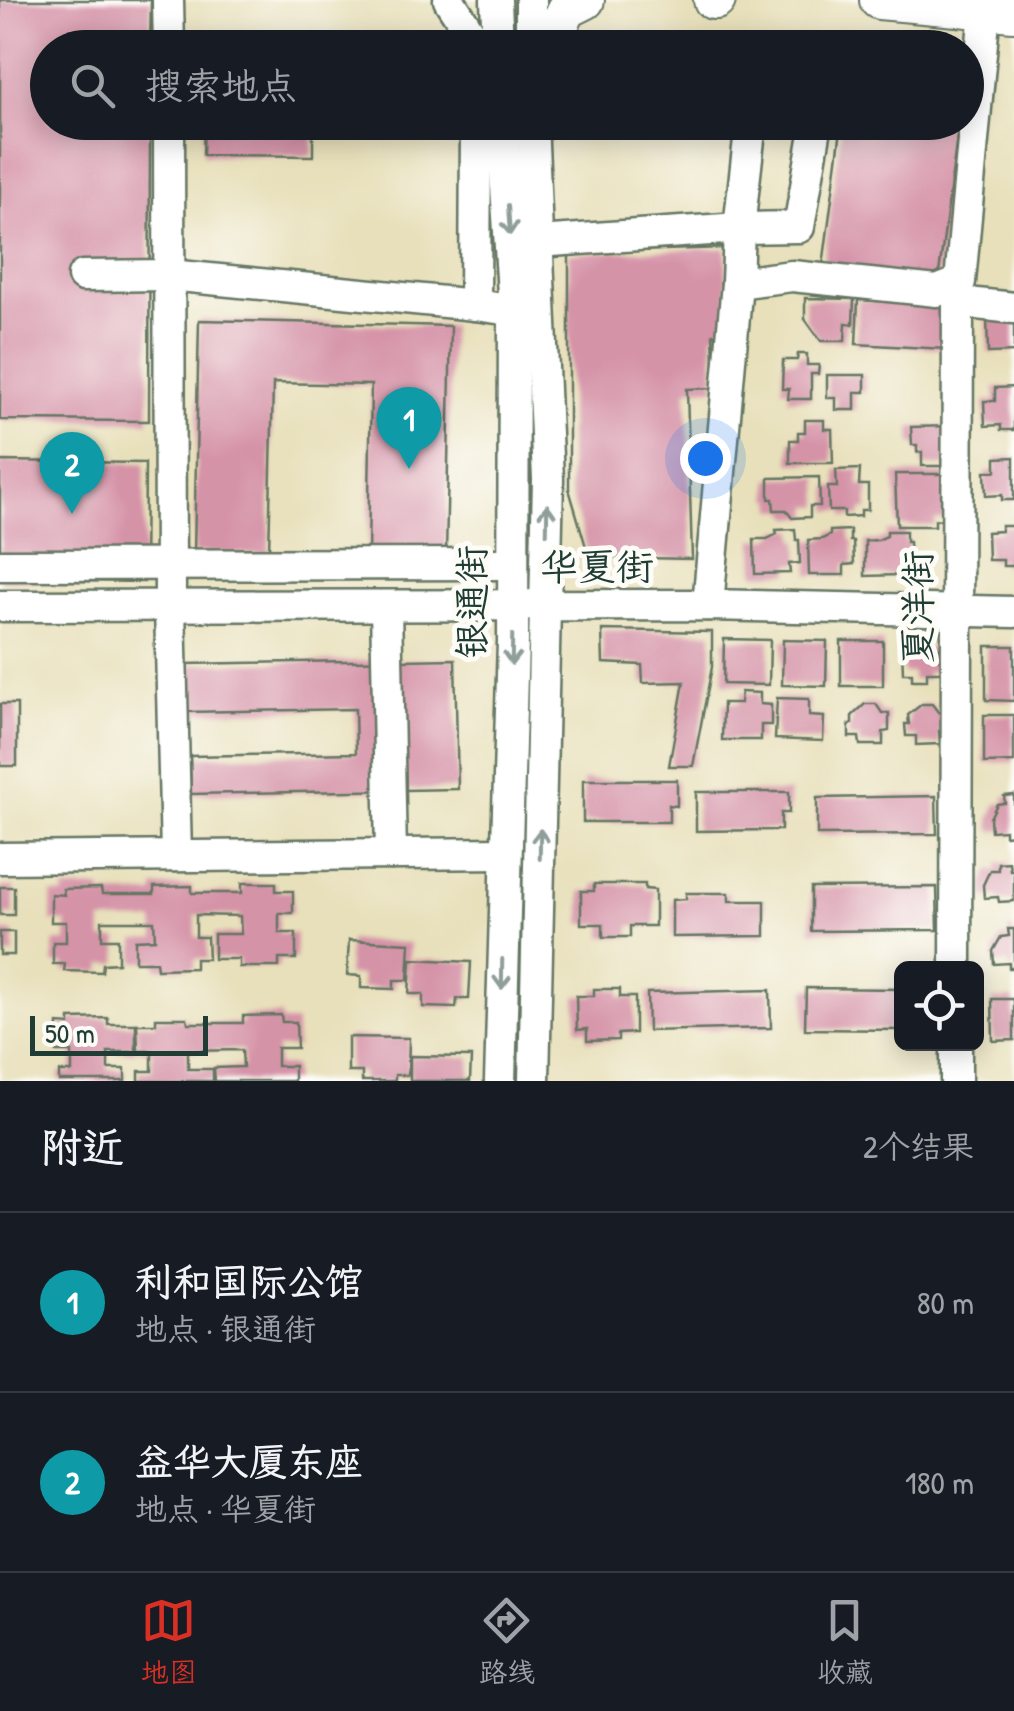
<!DOCTYPE html>
<html lang="zh">
<meta charset="utf-8">
<style>
body{margin:0;font-family:"Patrick Hand","LXGW WenKai TC",sans-serif;background:#242831;color:#f1f3f6}
.controls{position:absolute;right:30px;bottom:30px;display:grid;overflow:hidden;border-radius:15px;box-shadow:0 5px 25px #0003}
.controls button{width:90px;height:90px;display:grid;place-items:center;padding:0;border:0;border-bottom:2px solid #363941;background:#171b24;color:#f1f3f6;font:50px sans-serif}
.scale{position:absolute;left:30px;bottom:25px;width:178px;box-sizing:border-box;padding-left:10px;border:5px solid #1f3d34;border-top:0;font-size:28px;line-height:35px;white-space:nowrap;color:#1f3d34;-webkit-text-stroke:8px #fdfcf7;paint-order:stroke}
.you{position:absolute;left:705px;top:458px;width:35px;height:35px;margin:-25px;border:8px solid #fff;border-radius:50%;background:#1a73e8;box-shadow:0 0 0 15px #1a73e833}
.badge{display:grid;place-items:center;width:65px;height:65px;border-radius:50%;background:#d93025;color:#fff;font-size:32px;font-weight:700}
.pin{position:absolute;translate:-50% -82px;filter:drop-shadow(0 2px 5px #0008)}
.pin::after{content:'';position:absolute;top:52px;width:35px;height:30px;background:inherit;clip-path:polygon(0 0,100% 0,50% 100%)}
.list{margin:0;padding:0;list-style:none}
h2{display:flex;justify-content:space-between;align-items:center;height:130px;margin:0;padding:0 40px;font-size:42px}
h2 small{font-size:32px;font-weight:400;color:#9ea1a6}
.list li{display:grid;grid-template-columns:65px 1fr auto;gap:30px;align-items:center;box-sizing:border-box;height:180px;padding:0 40px;border-top:2px solid #363941}
.list b{display:block;font-size:38px;white-space:nowrap}
.list p{margin:0;font-size:32px;white-space:nowrap;color:#9ea1a6}
.list em{font-size:32px;font-style:normal;color:#9ea1a6}
.icon{flex:none;width:55px;height:55px;fill:none;stroke:currentColor;stroke-width:2;stroke-linecap:round;stroke-linejoin:round}
.map{position:relative;flex:none;width:1014px;height:1081px;overflow:hidden}
.search{position:absolute;background:#171b24;box-shadow:0 5px 25px #0003;left:30px;right:30px;top:30px;height:110px;display:flex;align-items:center;gap:25px;box-sizing:border-box;padding:0 35px;border-radius:55px;color:#9ea1a6;font-size:38px}
.sheet{height:490px;background:#171b24}
nav{display:flex;justify-content:space-around;align-items:center;box-sizing:border-box;height:140px;border-top:2px solid #363941;background:#171b24;font-size:28px;color:#9ea1a6}
nav a{display:grid;justify-items:center;gap:5px}
nav .on{color:#d93025}
.map>svg:first-child{display:block}
.building{fill:#d593a8}
.lines{fill:none;stroke-linecap:round;stroke-linejoin:round}
.minor-casing{stroke:#657663;stroke-width:35}
.major-casing{stroke:#657663;stroke-width:42}
.minor{stroke:#fff;stroke-width:30}
.major{stroke:#fff;stroke-width:38}
.oneway{stroke:#8f9e9a}
.labels{text-anchor:middle;dominant-baseline:central;stroke-width:10;stroke-linejoin:round;paint-order:stroke}
.street-label{font-size:38px;fill:#1f3d34;stroke:#fdfcf7}
</style>
<div class="map">
<svg width="1014" height="1081" viewBox="0 0 1014 1081">
<rect width="100%" height="100%" fill="#fdfcf7"/>
<filter id="ink" filterUnits="userSpaceOnUse"><feTurbulence type="fractalNoise" baseFrequency=".01" numOctaves="2"/><feDisplacementMap in="SourceGraphic" scale="20" xChannelSelector="R" yChannelSelector="G"/><feConvolveMatrix kernelMatrix="1 2 1 2 8 2 1 2 1" color-interpolation-filters="sRGB"/></filter>
<filter id="wash" filterUnits="userSpaceOnUse"><feTurbulence type="fractalNoise" baseFrequency=".0048" numOctaves="4" result="noise"/><feDisplacementMap in="SourceGraphic" scale="40" xChannelSelector="R" yChannelSelector="G"/><feGaussianBlur stdDeviation="2.25" result="paint"/><feColorMatrix in="noise" values="0 0 0 0 0 0 0 0 0 0 0 0 0 0 0 0 0 1.4 0 .05"/><feComposite in="paint" operator="in"/></filter>
<g filter="url(#wash)">
<rect width="100%" height="100%" fill="#e8e0bb"/>
<g id="blocks">
<!-- building -->
<g class="building">
<path d="M0 0H151L150 48H48V122H150L149 421 0 420Z"/>
<path d="M204 122H313V156L203 155Z"/>
<path d="M842 122H959L938 281 823 266Z"/>
<path d="M726 248 728 334H713L715 388 687 389 692 559 589 557 569 489V253Z"/>
<path d="M805 298 854 299 853 324 846 323 845 341H821L805 319Z"/>
<path d="M858 300 947 305 946 349 856 344Z"/>
<path d="M987 317 1014 318V352L988 353Z"/>
<path d="M199 320 451 326 446 555 368 554 371 385 273 383 269 554 194 553Z"/>
<path d="M798 354H807V365H819L818 374H811V399H788L789 389H782L783 360H797Z"/>
<path d="M827 375H865V392H855V410H836V398H827Z"/>
<path d="M1014 387V430H1001V425L985 426 984 401H995V388Z"/>
<path d="M805 420H824V429H832L833 463H790V440H798V432H805Z"/>
<path d="M952 426 946 466H922V452H917V445H912L911 427Z"/>
<path d="M1014 457V500H1002V495L986 496 985 471H996V458Z"/>
<path d="M0 461 145 463 144 582 0 580Z"/>
<path d="M860 469 859 485H868V510H861V516L844 517V511H829L828 487H837L836 470Z"/>
<path d="M895 474H946V519L935 520V526H897Z"/>
<path d="M819 477 820 506H810V517L792 518 786 510H774L773 499H769V478Z"/>
<path d="M1001 526H1014V566H1003V560H988L987 532 1001 531Z"/>
<path d="M795 529 796 540H799L800 563 789 564 790 573 755 574 754 539H767L777 534 776 530Z"/>
<path d="M850 530V541H853L854 564 844 565V575H809L808 540 822 539 830 535V531Z"/>
<path d="M887 531H906V542H909L910 565 900 566V575L865 576V541L878 540 887 536Z"/>
<path d="M602 630 712 632V667L693 766H669L684 682 643 683 642 665 603 663Z"/>
<path d="M925 638V648H941V672H927V680H912V673H903L902 647H915V639Z"/>
<path d="M724 639 770 640 769 685 723 684Z"/>
<path d="M783 640 827 641 826 686 782 685Z"/>
<rect x="841" y="641" width="42" height="45"/>
<path d="M986 646H1014V701L986 700Z"/>
<path d="M455 659 458 789 191 794 190 756 356 753 355 709 185 712 184 664Z"/>
<path d="M741 692 760 693V704L771 705V725H761V740H722L723 703H740Z"/>
<path d="M777 698 809 699V716L824 717 823 741 775 739Z"/>
<rect x="0" y="704" width="17" height="62"/>
<path d="M865 704H876L882 713H889V731L883 732V745H860L859 737H849V725L852 724V716Z"/>
<path d="M922 704H932L938 712H944L945 731H939L940 744 916 745V736H906L905 724H909L908 715Z"/>
<path d="M984 715H1014V762L984 763Z"/>
<path d="M583 780H677V806L669 805V822H583Z"/>
<path d="M696 792H789V813H781V830L696 831Z"/>
<path d="M1014 795V834L1005 835V830L991 831 990 818 997 804 1005 803 1004 796Z"/>
<path d="M936 796 937 834 817 835V798Z"/>
<path d="M1009 862 1010 870H1014V901L999 902 998 897 984 898 983 885 990 870H998V863Z"/>
<path d="M242 883H276V891H293V913H279V933H296V959H279V967H239V959H214V934H241L240 916 196 915V937H207L208 959H195V968L157 969 156 962H135V940L155 939 154 921H102V939H118V963L103 964 102 972 64 971 65 964H53V942H66V922H51V894L64 895 63 889 101 888 102 894H154V887L192 886V893H242Z"/>
<path d="M594 884H645V889L655 890V926H630V937H603V924H581V891H594Z"/>
<rect x="0" y="887" width="14" height="28"/>
<path d="M937 887 938 930 811 931V888Z"/>
<path d="M686 893H729V901H765V936L672 937V900L686 899Z"/>
<path d="M1008 929H1014V968H1009V963L994 964 993 951 1001 937 1009 936Z"/>
<rect x="0" y="932" width="14" height="23"/>
<path d="M349 940 410 943 408 980H394V989L361 988V976L347 975Z"/>
<path d="M411 959 471 962 469 999H457L456 1008 423 1007V994H409Z"/>
<path d="M806 988 902 989V1030L805 1029Z"/>
<path d="M594 989H620V997H635V1033L618 1034V1040L587 1041V1029L577 1030 576 996H594Z"/>
<path d="M770 990 771 1028 648 1031 647 993Z"/>
<path d="M992 999H1014V1040L993 1041Z"/>
<path d="M281 1015 282 1022H296L297 1048H277V1066H294V1081H215L214 1068 243 1067 242 1050 188 1051V1069H213V1081H139V1071H152V1051H138L137 1024H156V1018H187L188 1023H243V1016Z"/>
<path d="M108 1018V1024H136V1052H108V1069H125V1081H59V1072H72V1052H57L58 1024 70 1025V1019Z"/>
<path d="M348 1037 409 1038 408 1075H395V1081H362V1072H348Z"/>
<path d="M410 1056 471 1057 470 1081H410Z"/>
</g>
</g>
</g>
<g filter="url(#ink)">
<use href="#blocks" fill-opacity="0" stroke="#657663" stroke-width="2.5"/>
<g class="lines">
<!-- minor casing -->
<g class="minor-casing">
<g id="minor">
<path d="M168 0 169 48"/>
<path d="M449 0 476 42V48"/>
<path d="M496 0 498 48"/>
<path d="M531 48V0"/>
<path d="M169 122 170 606 176 856"/>
<path d="M532 122 548 479 534 1081"/>
<path d="M751 122 739 228 799 227 817 122"/>
<path d="M537 242 739 228 737 283 708 605"/>
<path d="M83 276 169 275 475 305 533 313"/>
<path d="M737 283 792 276 937 291 960 282 985 10"/>
<path d="M475 305 476 122"/>
<path d="M0 565 511 564"/>
<path d="M0 606 708 605 1014 612"/>
<path d="M386 606 391 854"/>
<path d="M0 858 506 853"/>
<path d="M956 968 958 302 1014 308"/>
<path d="M500 1081 513 641 514 310 502 122"/>
<path d="M956 1081V1044"/>
</g>
</g>
<!-- major casing -->
<g class="major-casing">
<g id="major">
<path d="M713 0H716"/>
<path d="M879 0 1014 12"/>
<path d="M549 48 567 9 585 0"/>
</g>
</g>
<!-- minor -->
<use href="#minor" class="minor"/>
<!-- major -->
<use href="#major" class="major"/>
</g>
<!-- one-way arrows -->
<defs><path id="oneway-shaft" d="M-6 0H5M1.5-3L5.5 0L1.5 3" fill="none" stroke-width="1.6" stroke-linecap="round" stroke-linejoin="round" transform="scale(2.5)"/></defs>
<g class="oneway">
<use href="#oneway-shaft" transform="translate(509 220) rotate(86)"/>
<use href="#oneway-shaft" transform="translate(547 519) rotate(-89)"/>
<use href="#oneway-shaft" transform="translate(512 650) rotate(91)"/>
<use href="#oneway-shaft" transform="translate(540 844) rotate(-89)"/>
<use href="#oneway-shaft" transform="translate(502 974) rotate(91)"/>
</g>
</g>
<g class="labels">
<!-- street labels -->
<g class="street-label">
<text x="597" y="566">华夏街</text>
<text transform="translate(471 602) rotate(-90)">银通街</text>
<text transform="translate(917 607) rotate(-90)">夏洋街</text>
</g>
</g>
</svg>
<div class="controls">
<button><svg class="icon" aria-label="locate" viewBox="0 0 24 24"><circle cx="12" cy="12" r="6"/><path d="M12 2v4M12 18v4M2 12h4M18 12h4"/></svg></button>
</div>
<div class="scale">50 m</div>
<div class="you"></div>
<div class="pin badge" style="left:409px;top:469px;background:#0f9aa8">1</div>
<div class="pin badge" style="left:72px;top:514px;background:#0f9aa8">2</div>
<div class="search"><svg class="icon" aria-label="search" viewBox="0 0 24 24"><circle cx="10" cy="10" r="6"/><path d="M15 15l6 6"/></svg>搜索地点</div>
</div>
<section class="sheet">
<h2>附近<small>2个结果</small></h2>
<ul class="list">
<li><span class="badge" style="background:#0f9aa8">1</span><div><b>利和国际公馆</b><p>地点 · 银通街</p></div><em>80 m</em></li>
<li><span class="badge" style="background:#0f9aa8">2</span><div><b>益华大厦东座</b><p>地点 · 华夏街</p></div><em>180 m</em></li>
</ul>
</section>
<nav>
<a class="on"><svg class="icon" aria-label="map" viewBox="0 0 24 24"><path d="M3 6l6-2 6 2 6-2v14l-6 2-6-2-6 2zM9 4v14M15 6v14"/></svg>地图</a>
<a><svg class="icon" aria-label="directions" viewBox="0 0 24 24"><path d="M12 3l9 9-9 9-9-9zM9 14v-3h6M13 9l2 2-2 2"/></svg>路线</a>
<a><svg class="icon" aria-label="saved" viewBox="0 0 24 24"><path d="M7 4h10v16l-5-4-5 4z"/></svg>收藏</a>
</nav>
